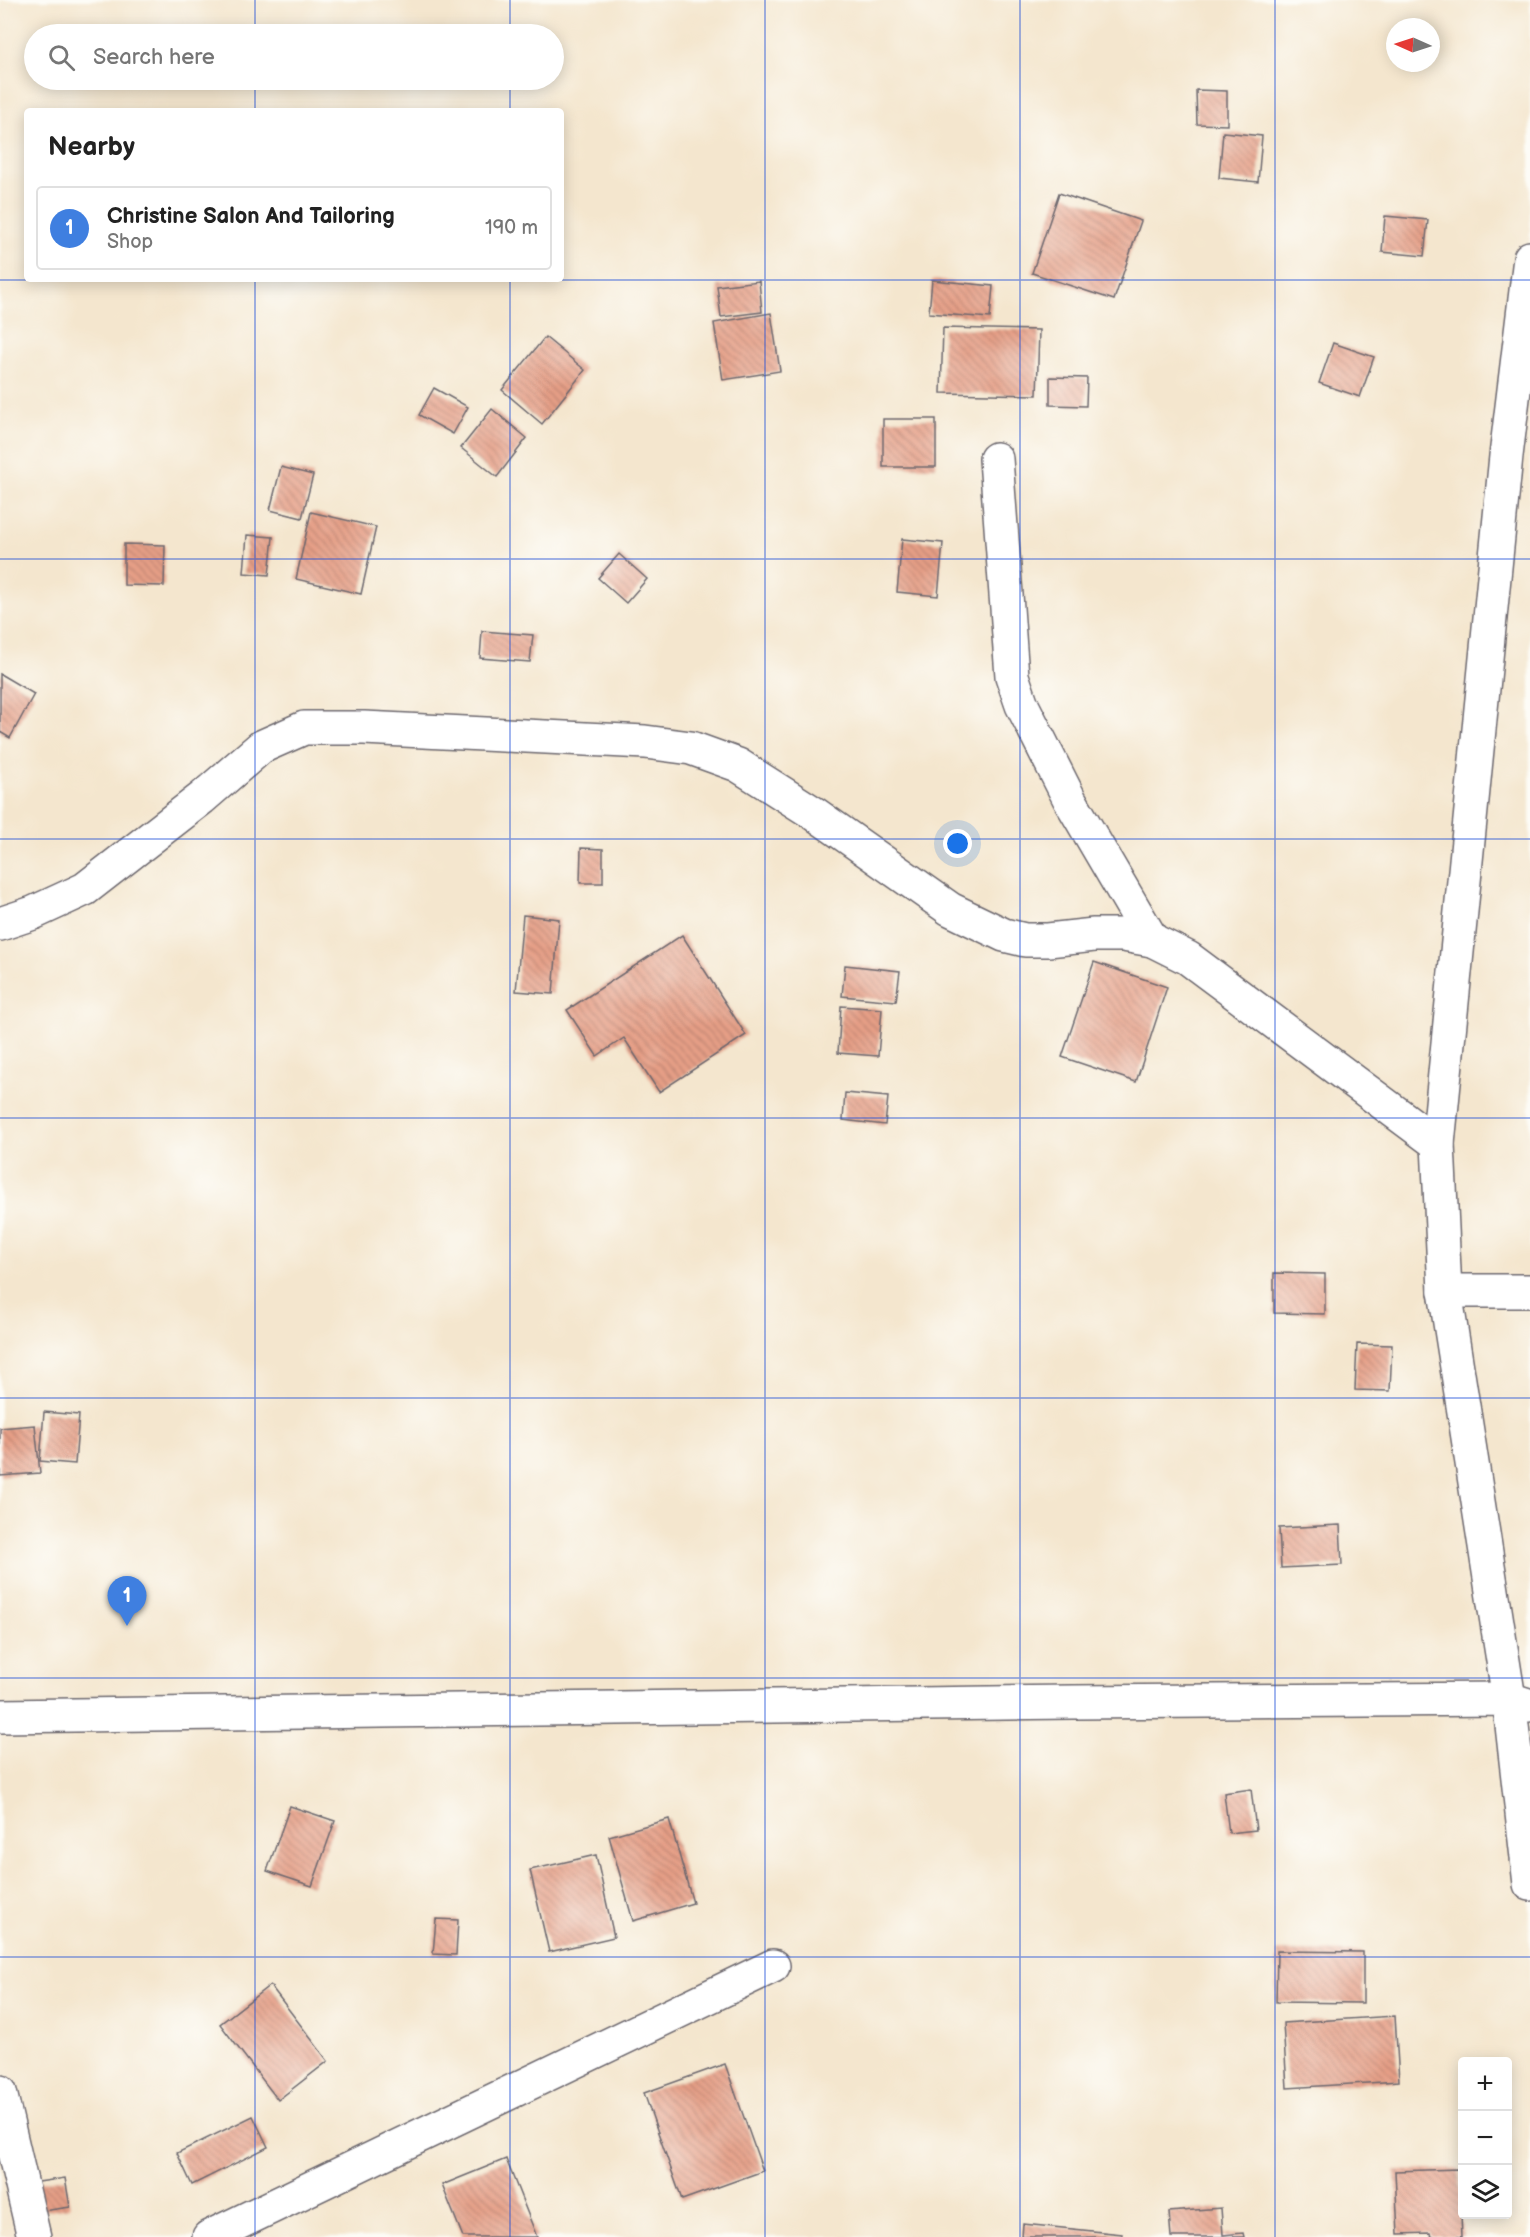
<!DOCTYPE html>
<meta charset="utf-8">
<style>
body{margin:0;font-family:"Balsamiq Sans",sans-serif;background:#f6f6f6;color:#222}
.controls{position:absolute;right:18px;bottom:18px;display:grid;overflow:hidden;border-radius:6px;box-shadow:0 3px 15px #0003}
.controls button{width:54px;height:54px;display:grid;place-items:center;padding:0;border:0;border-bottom:2px solid #e0e0e0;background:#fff;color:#222;font:30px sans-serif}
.compass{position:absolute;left:1386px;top:18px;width:54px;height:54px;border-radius:50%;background:#fff;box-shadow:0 3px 15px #0003;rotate:273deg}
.you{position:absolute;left:958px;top:844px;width:21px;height:21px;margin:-15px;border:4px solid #fff;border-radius:50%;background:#1a73e8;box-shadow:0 0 0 9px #1a73e833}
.badge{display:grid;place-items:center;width:39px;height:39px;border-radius:50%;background:#b5179e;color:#fff;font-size:20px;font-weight:700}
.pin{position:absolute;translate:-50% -50px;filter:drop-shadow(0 2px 3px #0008)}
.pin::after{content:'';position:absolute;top:32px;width:21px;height:18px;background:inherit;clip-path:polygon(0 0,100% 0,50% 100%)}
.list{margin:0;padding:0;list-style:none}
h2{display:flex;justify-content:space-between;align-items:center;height:78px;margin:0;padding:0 24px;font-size:26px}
h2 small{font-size:20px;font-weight:400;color:#767676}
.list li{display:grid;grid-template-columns:39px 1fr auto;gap:18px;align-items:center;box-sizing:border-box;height:84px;margin:0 12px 12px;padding:0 12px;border:2px solid #e0e0e0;border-radius:6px}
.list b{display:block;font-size:22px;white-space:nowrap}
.list p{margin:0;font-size:20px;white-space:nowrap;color:#767676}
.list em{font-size:20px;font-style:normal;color:#767676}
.icon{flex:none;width:33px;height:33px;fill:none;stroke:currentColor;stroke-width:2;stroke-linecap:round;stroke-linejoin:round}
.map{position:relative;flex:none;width:1530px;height:2237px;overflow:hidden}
.search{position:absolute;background:#fff;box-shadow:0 3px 15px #0003;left:24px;top:24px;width:540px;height:66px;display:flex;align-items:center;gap:15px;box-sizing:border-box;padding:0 21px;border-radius:33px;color:#767676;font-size:22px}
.panel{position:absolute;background:#fff;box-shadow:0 3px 15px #0003;left:24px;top:108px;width:540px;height:174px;border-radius:6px}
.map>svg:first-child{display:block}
.building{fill:url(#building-back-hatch)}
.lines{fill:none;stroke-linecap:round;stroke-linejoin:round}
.minor-casing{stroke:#6c676e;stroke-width:36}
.minor{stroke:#fff;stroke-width:33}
.grid{fill:none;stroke:#1d4ed8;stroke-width:1.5;stroke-opacity:0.55}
</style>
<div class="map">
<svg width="1530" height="2237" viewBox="0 0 1530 2237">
<defs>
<pattern id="building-back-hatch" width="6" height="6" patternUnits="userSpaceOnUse" patternTransform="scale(1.5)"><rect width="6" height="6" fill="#e69f86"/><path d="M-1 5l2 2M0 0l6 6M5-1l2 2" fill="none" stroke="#ba816f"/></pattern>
</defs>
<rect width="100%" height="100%" fill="#fdfcf7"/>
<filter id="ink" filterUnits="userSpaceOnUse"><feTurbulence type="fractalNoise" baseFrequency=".0167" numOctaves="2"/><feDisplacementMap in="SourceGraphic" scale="12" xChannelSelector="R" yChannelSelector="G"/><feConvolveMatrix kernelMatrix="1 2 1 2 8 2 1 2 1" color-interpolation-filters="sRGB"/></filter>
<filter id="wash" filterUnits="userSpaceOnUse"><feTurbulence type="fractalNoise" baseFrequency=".008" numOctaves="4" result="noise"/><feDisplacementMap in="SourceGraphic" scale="24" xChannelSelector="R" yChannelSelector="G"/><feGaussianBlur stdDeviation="1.35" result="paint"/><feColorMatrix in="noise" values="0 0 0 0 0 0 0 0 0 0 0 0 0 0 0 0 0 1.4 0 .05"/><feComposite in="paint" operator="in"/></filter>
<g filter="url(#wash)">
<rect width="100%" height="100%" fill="#f4e6ce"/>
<g id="blocks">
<!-- building -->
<g class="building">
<path d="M1196 90 1227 91V125L1197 124Z"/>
<path d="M1223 132 1262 136 1258 182 1219 178Z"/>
<path d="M1059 193 1141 221 1114 300 1032 273Z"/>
<path d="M1385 216 1428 220 1424 256 1382 252Z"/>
<path d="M932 280 993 286 990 318 929 313Z"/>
<path d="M759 281 762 312 721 317 717 286Z"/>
<path d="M771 313 780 371 723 380 714 323Z"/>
<path d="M943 328 1039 330 1037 395 941 393Z"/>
<path d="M545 337 585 370 542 424 502 390Z"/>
<path d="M1333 343 1374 357 1360 397 1319 383Z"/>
<path d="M1050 377 1087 378 1086 406 1050 405Z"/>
<path d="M434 388 468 407 453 434 419 415Z"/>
<path d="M492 409 527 438 497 477 461 448Z"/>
<rect x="883" y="419" width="53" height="48"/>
<path d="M281 467 313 475 302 518 270 510Z"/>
<path d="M311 512 376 527 361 594 296 579Z"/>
<path d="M247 535 273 537 269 575 244 573Z"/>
<path d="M902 539 943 543 938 596 897 592Z"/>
<path d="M124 544 165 545 164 586 124 585Z"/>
<path d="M619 554 647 579 626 603 598 578Z"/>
<path d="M482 631 533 635 530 662 480 658Z"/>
<path d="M0 674 34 694 10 738 0 732Z"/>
<path d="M581 848 603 849V883H580Z"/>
<path d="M523 915 559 919 553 994 516 991Z"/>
<path d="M682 935 746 1035 659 1092 624 1038 597 1056 567 1010Z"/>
<path d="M1094 962 1167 987 1136 1082 1062 1057Z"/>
<path d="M845 965 900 971 896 1001 842 996Z"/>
<path d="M841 1006 882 1009 878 1056 838 1053Z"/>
<path d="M845 1093 888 1097 885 1125 843 1120Z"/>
<path d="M1274 1273 1325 1274V1314L1274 1313Z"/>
<path d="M1357 1344 1392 1345 1390 1391 1355 1390Z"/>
<path d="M44 1412 79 1415 75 1464 40 1461Z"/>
<path d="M35 1425 40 1473 0 1476V1428Z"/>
<path d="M1340 1525 1342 1565 1281 1568 1279 1528Z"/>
<path d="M1251 1789 1256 1830 1229 1833 1224 1793Z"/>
<path d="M290 1806 335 1821 312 1886 267 1871Z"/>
<path d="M669 1819 693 1903 633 1921 609 1836Z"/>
<path d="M596 1855 614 1937 549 1952 530 1870Z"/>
<path d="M436 1919 458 1920 456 1955 433 1954Z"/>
<path d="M1277 1951 1363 1952V2003L1276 2002Z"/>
<path d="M270 1985 328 2061 278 2100 220 2024Z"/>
<path d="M1395 2016 1399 2081 1287 2088 1283 2023Z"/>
<path d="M725 2064 763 2171 682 2200 644 2093Z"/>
<path d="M253 2116 268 2147 192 2185 177 2153Z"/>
<path d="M506 2159 537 2237H463L442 2185Z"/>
<path d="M1459 2169 1462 2237H1431L1430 2233 1398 2234 1395 2171Z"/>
<path d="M65 2178 70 2207 36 2212 32 2183Z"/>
<path d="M1221 2208 1223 2235 1243 2233 1244 2237H1171L1169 2212Z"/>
<path d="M1023 2224 1122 2234V2237H1022Z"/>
</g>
</g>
</g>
<g filter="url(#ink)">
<use href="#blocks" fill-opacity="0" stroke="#6c676e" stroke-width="1.5"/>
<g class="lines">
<!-- minor casing -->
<g class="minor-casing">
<g id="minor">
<path d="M1530 258 1506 456 1438 1144 1445 1291 1509 1699 1530 1884"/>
<path d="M996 459 1012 676 1022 705 1070 800 1152 940"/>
<path d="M0 924 33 913 85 889 202 798 261 747 304 728H364L645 742 691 748 738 765 815 814 950 909 1004 935 1025 940H1048L1094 935H1123L1152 940 1188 958 1438 1144"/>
<path d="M1445 1291H1530"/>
<path d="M0 1716 1073 1702 1509 1699 1528 1705"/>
<path d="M0 2092 34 2237"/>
<path d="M209 2237 773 1966"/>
</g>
</g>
<!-- minor -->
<use href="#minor" class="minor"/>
</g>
</g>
<!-- grid -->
<path class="grid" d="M255 0V34M510 0V34M765 0V2237M1020 0V2237M1275 0V2237M255 80V111M510 80V111M255 279V2237M510 279V2237M0 280H1530M0 559H1530M0 839H1530M0 1118H1530M0 1398H1530M0 1678H1530M0 1957H1530"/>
</svg>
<div class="controls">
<button>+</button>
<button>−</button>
<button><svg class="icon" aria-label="layers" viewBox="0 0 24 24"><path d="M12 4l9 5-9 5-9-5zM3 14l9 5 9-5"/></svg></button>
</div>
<svg class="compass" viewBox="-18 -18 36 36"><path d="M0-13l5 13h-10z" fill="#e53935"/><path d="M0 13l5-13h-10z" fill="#767676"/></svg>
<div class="you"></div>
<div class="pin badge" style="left:127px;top:1626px;background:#3f7fe0">1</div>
<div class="search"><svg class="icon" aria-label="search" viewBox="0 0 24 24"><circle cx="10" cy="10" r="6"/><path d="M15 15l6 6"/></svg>Search here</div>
<section class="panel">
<h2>Nearby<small></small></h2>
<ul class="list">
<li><span class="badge" style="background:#3f7fe0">1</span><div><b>Christine Salon And Tailoring</b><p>Shop</p></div><em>190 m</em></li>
</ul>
</section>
</div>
